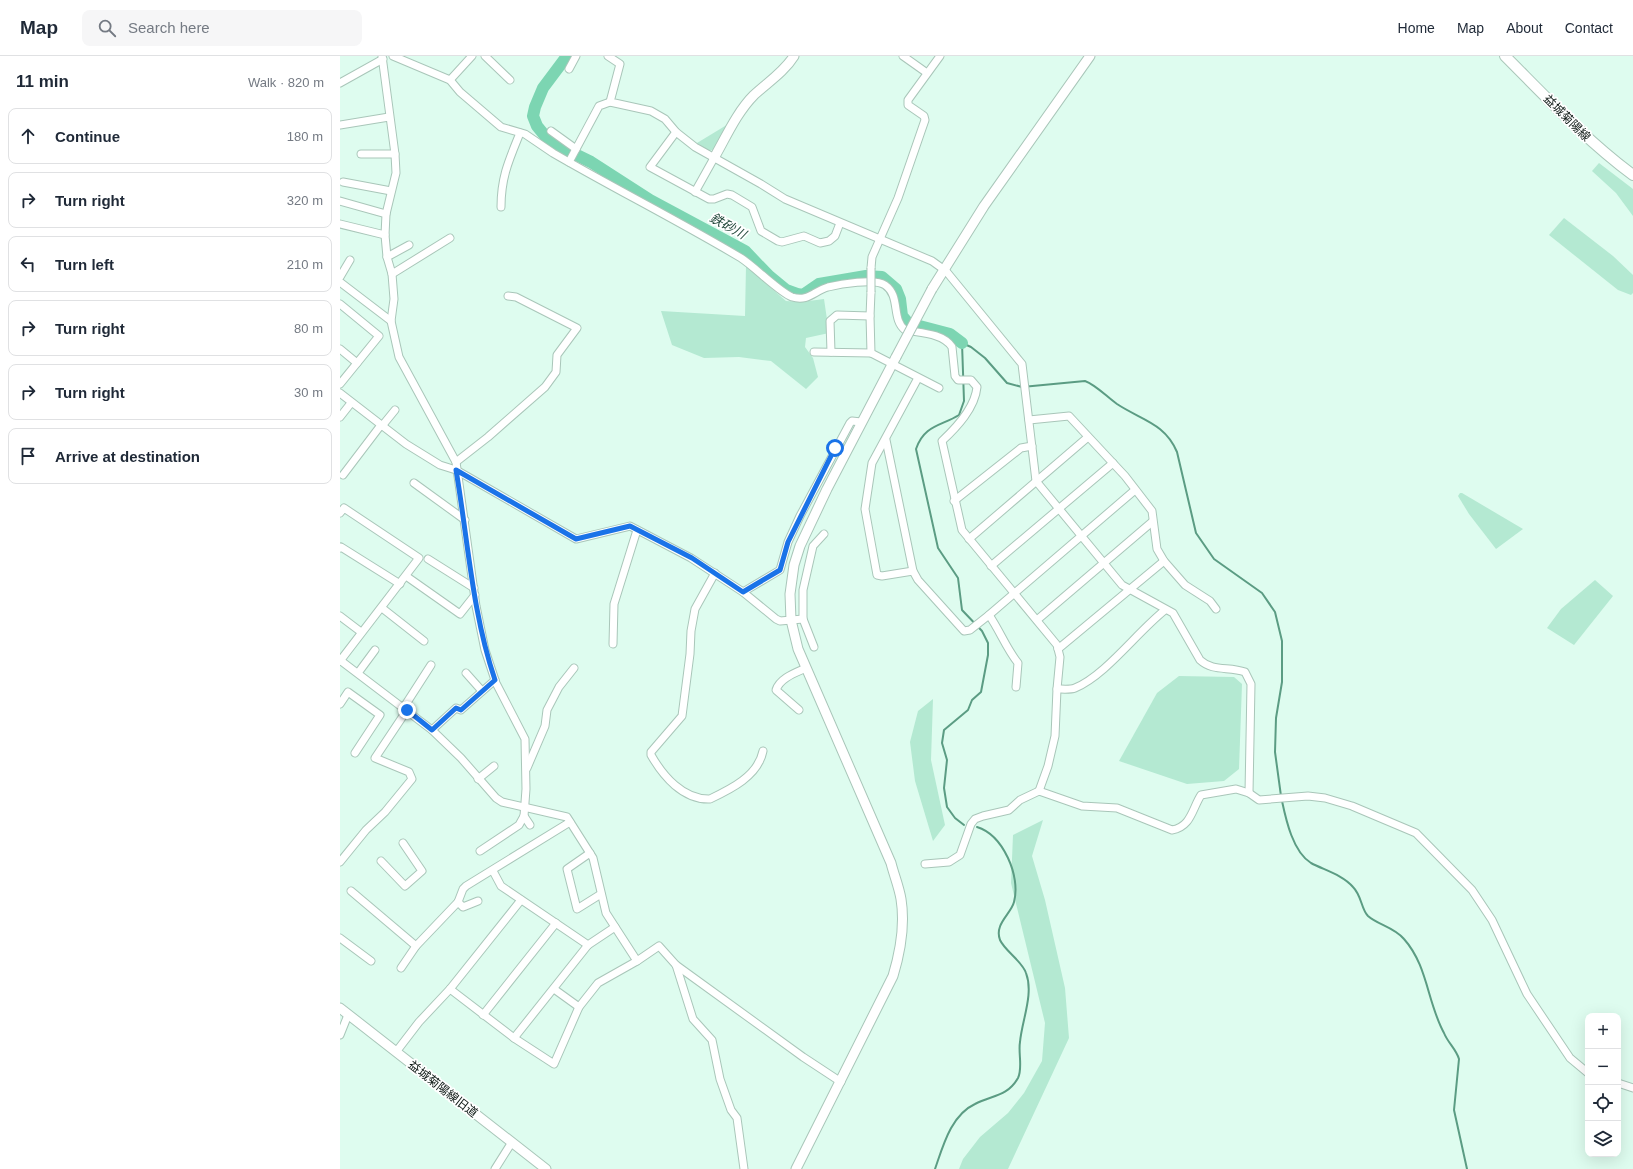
<!DOCTYPE html>
<meta charset="utf-8">
<style>
body{margin:0;font-family:Helvetica,"Noto Sans JP",sans-serif;background:#f6f6f7;color:#1f2937}
.controls{position:absolute;right:12px;bottom:12px;display:grid;overflow:hidden;border-radius:8px;box-shadow:0 4px 16px #0002}
.controls button{width:36px;height:36px;display:grid;place-items:center;padding:0;border:0;border-bottom:1px solid #e0e1e3;background:#fff;color:#1f2937;font:20px sans-serif}
.stop{position:absolute;width:12px;height:12px;margin:-9px;border:3px solid #1a73e8;border-radius:50%;background:#fff}
.stop.end{background:#1a73e8;border-color:#fff;box-shadow:0 1px 4px #0008}
.list{margin:0;padding:0;list-style:none}
h2{display:flex;justify-content:space-between;align-items:center;height:52px;margin:0;padding:0 16px;font-size:17px}
h2 small{font-size:13px;font-weight:400;color:#747a83}
.list li{display:grid;grid-template-columns:26px 1fr auto;gap:12px;align-items:center;box-sizing:border-box;height:56px;margin:0 8px 8px;padding:0 8px;border:1px solid #e0e1e3;border-radius:8px}
.list b{display:block;font-size:15px;white-space:nowrap}
.list em{font-size:13px;font-style:normal;color:#747a83}
.icon{flex:none;width:22px;height:22px;fill:none;stroke:currentColor;stroke-width:2;stroke-linecap:round;stroke-linejoin:round}
.map{position:relative;flex:none;width:1293px;height:1113px;overflow:hidden}
header{display:flex;align-items:center;gap:24px;box-sizing:border-box;height:56px;padding:0 20px;background:#fff;border-bottom:1px solid #e0e1e3}
header strong{font-size:19px}
nav{display:flex;gap:22px;margin-inline-start:auto;font-size:14px}
.search{width:280px;height:36px;background:#f6f6f7;display:flex;align-items:center;gap:10px;box-sizing:border-box;padding:0 14px;border-radius:8px;color:#747a83;font-size:15px}
main{display:flex}
aside{flex:1;background:#fff}
.map>svg:first-child{display:block}
.green{fill:#b4e9d2}
.lines{fill:none;stroke-linecap:round;stroke-linejoin:round}
.stream{stroke:#5b9c83;stroke-width:2}
.river{stroke:#7cd5b2;stroke-width:12}
.minor-casing{stroke:#a9c6b9;stroke-width:9}
.tertiary-casing{stroke:#a9c6b9;stroke-width:11}
.secondary-casing{stroke:#a9c6b9;stroke-width:12}
.minor{stroke:#fff;stroke-width:7}
.tertiary{stroke:#fff;stroke-width:9}
.secondary{stroke:#fff;stroke-width:10}
.minor-bridge-casing{stroke:#a9c6b9;stroke-width:9;stroke-linecap:butt}
.tertiary-bridge-casing{stroke:#a9c6b9;stroke-width:11;stroke-linecap:butt}
.minor-bridge{stroke:#fff;stroke-width:7}
.tertiary-bridge{stroke:#fff;stroke-width:9}
.route{stroke:#1a73e8;stroke-width:5}
.labels{text-anchor:middle;dominant-baseline:central;stroke-width:3.5;stroke-linejoin:round;paint-order:stroke}
.street-label{font-size:12px;fill:#0d1814;stroke:#fff}
.water-label{font-size:13px;font-style:italic;fill:#204739;stroke:#fff}
</style>
<header>
<strong>Map</strong>
<div class="search"><svg class="icon" aria-label="search" viewBox="0 0 24 24"><circle cx="10" cy="10" r="6"/><path d="M15 15l6 6"/></svg>Search here</div>
<nav><a>Home</a><a>Map</a><a>About</a><a>Contact</a></nav>
</header>
<main>
<aside>
<h2>11 min<small>Walk · 820 m</small></h2>
<ul class="list">
<li><svg class="icon" aria-label="ahead" viewBox="0 0 24 24"><path d="M12 20V5M6 11l6-6 6 6"/></svg><div><b>Continue</b></div><em>180 m</em></li>
<li><svg class="icon" aria-label="right" viewBox="0 0 24 24"><path d="M7 20v-9h11M14 6l5 5-5 5"/></svg><div><b>Turn right</b></div><em>320 m</em></li>
<li><svg class="icon" aria-label="left" viewBox="0 0 24 24"><path d="M17 20v-9H6M10 6l-5 5 5 5"/></svg><div><b>Turn left</b></div><em>210 m</em></li>
<li><svg class="icon" aria-label="right" viewBox="0 0 24 24"><path d="M7 20v-9h11M14 6l5 5-5 5"/></svg><div><b>Turn right</b></div><em>80 m</em></li>
<li><svg class="icon" aria-label="right" viewBox="0 0 24 24"><path d="M7 20v-9h11M14 6l5 5-5 5"/></svg><div><b>Turn right</b></div><em>30 m</em></li>
<li><svg class="icon" aria-label="arrive" viewBox="0 0 24 24"><path d="M6 21V4h12l-3 4 3 4H6"/></svg><div><b>Arrive at destination</b></div></li>
</ul>
</aside>
<div class="map">
<svg width="1293" height="1113" viewBox="0 0 1293 1113">
<rect width="100%" height="100%" fill="#defcef"/>
<!-- green -->
<g class="green">
<path d="M390 67 375 93 369 95 357 87Z"/>
<path d="M1259 107 1293 133V160L1276 137 1252 115Z"/>
<path d="M1224 162 1273 200 1293 219V237L1291 239 1278 234 1209 179Z"/>
<path d="M406 210 446 245 461 246 484 243 489 277 466 282 465 291 473 302 478 321 466 333 431 305 399 301 364 302 332 289 321 255 405 260Z"/>
<path d="M1120 437H1122L1183 473 1156 493 1129 458 1118 440Z"/>
<path d="M1255 524 1273 540 1234 589 1207 572 1221 553Z"/>
<path d="M839 620 894 621 902 628 899 713 884 725 847 728 779 705 817 637Z"/>
<path d="M593 643 591 704 605 769 593 785 575 725 570 686 578 655Z"/>
<path d="M703 764 692 800 705 844 725 932 729 982 668 1113H619L623 1103 640 1081 668 1057 684 1037 702 1005 705 967 671 827 673 779Z"/>
</g>
<g class="lines">
<!-- stream -->
<g class="stream">
<path d="M942 745C946 764 953 796 971 807 984 814 1003 819 1013 831 1022 840 1021 853 1028 860 1038 869 1054 871 1064 883 1088 910 1087 946 1104 977 1108 987 1116 993 1119 1003L1114 1054 1127 1113"/>
<path d="M624 769 615 762 607 751 604 732 607 704 602 687 604 674 628 654 632 644 641 636 648 599V587L642 575 622 554 618 522 598 492 576 393C584 369 601 370 619 359L624 345 622 287 631 291 645 302 667 327 682 331 745 325C756 329 767 341 777 348 801 364 825 367 837 396L856 477 874 503 922 537 935 556 942 585V626L936 662 935 696 941 740"/>
<path d="M595 1113C603 1090 611 1059 635 1048 652 1039 667 1041 678 1022 683 1012 678 997 680 986 682 964 694 938 686 917 682 905 665 895 660 884 654 868 671 858 674 846 681 820 663 779 637 771"/>
</g>
<!-- river -->
<path class="river" d="M227 0 203 32 195 51 193 60 197 70 210 86 251 106 310 144 405 195 429 220 446 234 457 238 463 239 479 228 526 220 542 221 556 233 560 243 562 260 568 267 610 278 622 287"/>
<!-- minor casing -->
<g class="minor-casing">
<g id="minor">
<path d="M42 0 55 98 56 117 46 158 45 179 47 201 52 218 54 243 51 265 59 301 116 406 136 550 145 594 156 627 185 683 186 733 184 760 179 769 140 795"/>
<path d="M53 0 110 24 120 36 161 71 185 78 213 97C275 133 339 165 401 202 415 211 439 236 452 241 468 246 474 235 488 231 500 228 535 222 545 229 561 240 551 263 565 274 580 277 603 277 612 291L615 320 618 324H631L637 331C635 352 617 371 602 385L622 474 717 589 720 601 717 633 715 680 708 710 699 735"/>
<path d="M145 0 170 24"/>
<path d="M268 0 280 8 270 46 311 55 325 63 336 76 355 91 421 128 445 143 592 205 606 215 682 308 696 425 782 529 833 557 860 604C873 616 889 610 905 616L911 628 909 737"/>
<path d="M563 0 587 17"/>
<path d="M229 13 236 0"/>
<path d="M110 24 132 0"/>
<path d="M0 27 43 3"/>
<path d="M0 69 49 61"/>
<path d="M211 75 236 93"/>
<path d="M336 76 310 111 369 143H374L387 138 392 139 412 151 421 175 438 185 442 186 464 180 480 187 489 185 495 180 500 167"/>
<path d="M21 98H55"/>
<path d="M229 106 259 50 270 46"/>
<path d="M3 126 51 135"/>
<path d="M355 136 374 102"/>
<path d="M0 145 46 158"/>
<path d="M161 151C161 121 169 104 180 77"/>
<path d="M0 168 45 179"/>
<path d="M47 201 69 189"/>
<path d="M531 212 532 201 558 142 585 64 584 60 568 49V44L600 0"/>
<path d="M52 218 110 182"/>
<path d="M0 221 10 204"/>
<path d="M0 226 51 265"/>
<path d="M531 236 530 260 531 297 599 332"/>
<path d="M0 248 39 280 0 328"/>
<path d="M0 293 17 307"/>
<path d="M474 296 531 297"/>
<path d="M491 296 490 265 497 259 530 260"/>
<path d="M0 337 66 388 100 409 116 414 236 483 290 470 351 502 403 536 436 563 440 565 463 563"/>
<path d="M0 361 11 347"/>
<path d="M689 364 729 360 785 420 812 455 817 493 824 505 845 529 870 545 876 553"/>
<path d="M42 370 55 354"/>
<path d="M546 384 573 515 578 524 624 575 630 574 649 559 795 434"/>
<path d="M116 406 148 381 205 331 216 316 217 299 237 272 176 241 168 240"/>
<path d="M3 419 41 369"/>
<path d="M74 427 125 464"/>
<path d="M614 445 681 392 692 390"/>
<path d="M0 457 4 452 79 502 0 605"/>
<path d="M629 483 748 381"/>
<path d="M0 492 1 491 60 528"/>
<path d="M88 503 134 532"/>
<path d="M651 510 773 407"/>
<path d="M573 515 542 520 537 519 525 453 532 407 578 322"/>
<path d="M375 517 355 553 351 575 350 598 342 660 311 696V699C323 720 343 744 370 743 391 733 418 720 423 695"/>
<path d="M66 520 120 558 135 539"/>
<path d="M403 536 440 514 448 486 460 460 510 367 512 365 521 366"/>
<path d="M42 552 84 585"/>
<path d="M649 559C660 575 666 592 678 607L676 631"/>
<path d="M0 560 21 576"/>
<path d="M697 564 812 466"/>
<path d="M273 588 274 548 297 474"/>
<path d="M474 591 463 563V534L473 490 484 478"/>
<path d="M718 593 824 505"/>
<path d="M0 604 92 674 121 702 156 742 162 746 227 761 253 802 266 857 297 905"/>
<path d="M18 617 35 594"/>
<path d="M126 617 142 635"/>
<path d="M717 633C722 633 730 634 735 632 766 619 797 576 825 554"/>
<path d="M0 648 8 636 40 659 15 697"/>
<path d="M64 651 91 609"/>
<path d="M459 654 436 634C440 622 455 617 466 612"/>
<path d="M92 674 116 652 121 654 155 624"/>
<path d="M187 712 205 670 207 654 219 631 234 612"/>
<path d="M138 723 154 710"/>
<path d="M184 760 190 769"/>
<path d="M250 797 227 813 237 853 261 838"/>
<path d="M41 805 65 830 82 815 63 787"/>
<path d="M0 806 26 774 45 756 72 723 69 716 35 702 67 654"/>
<path d="M585 808 609 806 620 799 631 768 635 763 643 760 669 754 680 744 699 735 742 750 777 752 832 774C851 771 852 753 861 739L896 733 909 737 919 744 968 740 985 742 1012 750 1076 777 1132 834 1152 864 1187 938 1230 1002 1248 1017"/>
<path d="M153 815 161 830 248 889 275 871"/>
<path d="M11 835 76 890"/>
<path d="M118 846 123 833 126 830 230 766"/>
<path d="M0 882 31 905"/>
<path d="M336 909 463 1001 501 1026"/>
<path d="M61 912 76 890 118 846 123 851 138 845"/>
<path d="M110 933 174 982 214 1008 239 951 258 927 297 905 319 890 336 909 353 963 372 984 380 1023 391 1054 397 1062 404 1113"/>
<path d="M214 933 239 951"/>
<path d="M143 959 216 867"/>
<path d="M0 979 8 959"/>
<path d="M174 982 248 889"/>
<path d="M56 996 79 966 110 933 181 844"/>
<path d="M1278 1027 1293 1032"/>
<path d="M155 1113 172 1086"/>
</g>
</g>
<!-- tertiary casing -->
<g class="tertiary-casing">
<g id="tertiary">
<path d="M374 102C386 81 397 56 414 39 428 26 444 16 454 0"/>
<path d="M592 233 644 150 750 0"/>
<path d="M0 952 206 1113"/>
<path d="M456 1113 553 920C560 897 565 868 561 843 559 831 554 819 551 807L458 593 451 564 450 538 454 509 460 490 487 433 556 301"/>
</g>
</g>
<!-- secondary casing -->
<g class="secondary-casing">
<path id="secondary" d="M1165 0C1206 41 1246 84 1293 119"/>
</g>
<!-- minor -->
<use href="#minor" class="minor"/>
<!-- tertiary -->
<use href="#tertiary" class="tertiary"/>
<!-- secondary -->
<use href="#secondary" class="secondary"/>
<!-- minor-bridge casing -->
<g class="minor-bridge-casing">
<path id="minor-bridge" d="M531 212V236"/>
</g>
<!-- tertiary-bridge casing -->
<g class="tertiary-bridge-casing">
<path id="tertiary-bridge" d="M556 301 592 233"/>
</g>
<!-- minor-bridge -->
<use href="#minor-bridge" class="minor-bridge"/>
<!-- tertiary-bridge -->
<use href="#tertiary-bridge" class="tertiary-bridge"/>
</g>
<g class="lines">
<!-- route -->
<path class="route" d="M67 654 92 674 116 652 121 654 155 624C132 556 128 484 116 414L236 483 290 470 352 502 403 536 440 514 448 486 495 392"/>
</g>
<g class="labels">
<!-- street labels -->
<g class="street-label">
<text transform="translate(1227 62) rotate(45)">益城菊陽線</text>
<text transform="translate(103 1033) rotate(38)">益城菊陽線旧道</text>
</g>
<!-- water labels -->
<g class="water-label">
<text transform="translate(388 170) rotate(29)">鉄砂川</text>
</g>
</g>
</svg>
<div class="controls">
<button>+</button>
<button>−</button>
<button><svg class="icon" aria-label="locate" viewBox="0 0 24 24"><circle cx="12" cy="12" r="6"/><path d="M12 2v4M12 18v4M2 12h4M18 12h4"/></svg></button>
<button><svg class="icon" aria-label="layers" viewBox="0 0 24 24"><path d="M12 4l9 5-9 5-9-5zM3 14l9 5 9-5"/></svg></button>
</div>
<div class="stop" style="left:495px;top:392px"></div>
<div class="stop end" style="left:67px;top:654px"></div>
</div>
</main>
